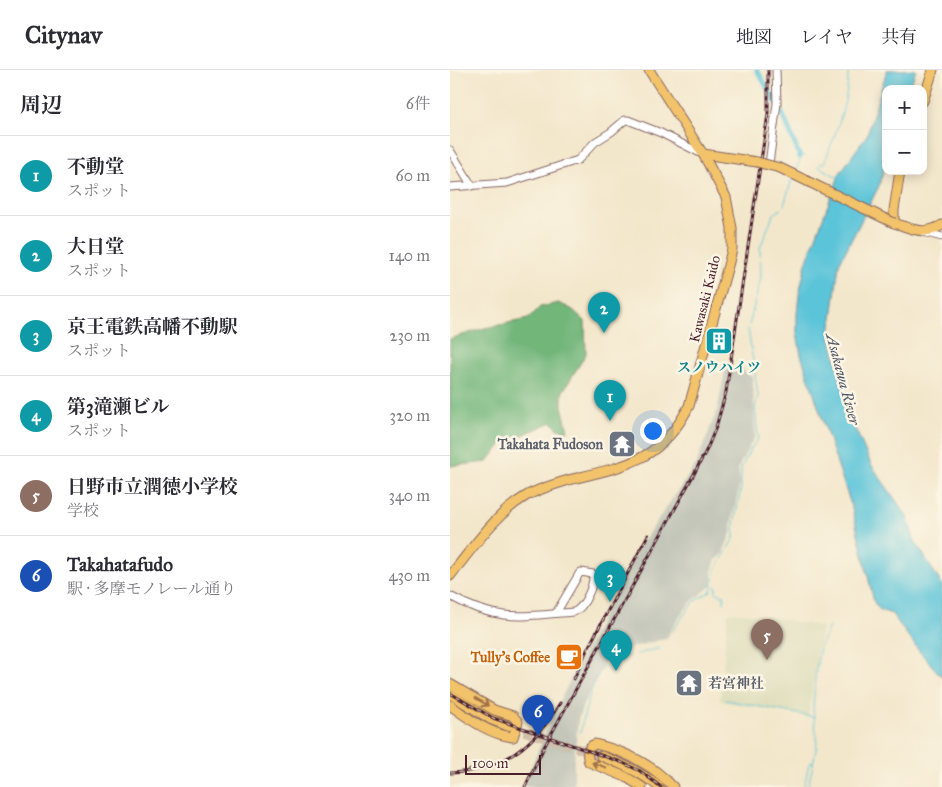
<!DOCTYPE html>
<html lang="ja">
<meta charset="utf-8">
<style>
body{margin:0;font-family:"IM FELL Great Primer","Noto Serif JP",serif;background:#f7f7f7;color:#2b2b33}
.controls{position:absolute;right:15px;top:15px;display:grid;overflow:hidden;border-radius:10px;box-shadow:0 2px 12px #0003}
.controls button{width:45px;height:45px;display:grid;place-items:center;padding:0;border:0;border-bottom:1px solid #e1e1e2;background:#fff;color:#2b2b33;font:25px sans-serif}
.scale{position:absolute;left:15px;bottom:12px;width:76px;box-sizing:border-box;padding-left:5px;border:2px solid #4a1f2b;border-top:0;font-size:14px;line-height:18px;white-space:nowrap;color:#4a1f2b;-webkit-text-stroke:4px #fcf5e5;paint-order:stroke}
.you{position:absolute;left:202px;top:360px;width:18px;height:18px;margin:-12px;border:4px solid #fff;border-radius:50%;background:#1a73e8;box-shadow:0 0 0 8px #1a73e833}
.badge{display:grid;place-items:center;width:32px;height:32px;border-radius:50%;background:#111827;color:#fff;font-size:16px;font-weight:700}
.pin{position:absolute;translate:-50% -41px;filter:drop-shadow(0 1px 2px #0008)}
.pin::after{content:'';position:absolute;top:26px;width:18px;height:15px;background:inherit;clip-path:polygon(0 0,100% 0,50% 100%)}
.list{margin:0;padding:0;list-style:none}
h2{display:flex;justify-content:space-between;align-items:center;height:65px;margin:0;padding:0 20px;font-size:21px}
h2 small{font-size:16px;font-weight:400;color:#7c7c81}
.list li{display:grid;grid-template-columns:32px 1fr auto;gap:15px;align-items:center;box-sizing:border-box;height:80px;padding:0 20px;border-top:1px solid #e1e1e2}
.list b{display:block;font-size:19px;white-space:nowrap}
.list p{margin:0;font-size:16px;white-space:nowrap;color:#7c7c81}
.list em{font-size:16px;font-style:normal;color:#7c7c81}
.map{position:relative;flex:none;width:492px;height:717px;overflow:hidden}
header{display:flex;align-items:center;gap:30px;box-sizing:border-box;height:70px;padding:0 25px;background:#fff;border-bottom:1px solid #e1e1e2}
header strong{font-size:24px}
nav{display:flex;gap:28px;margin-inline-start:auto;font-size:18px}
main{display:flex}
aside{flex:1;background:#fff}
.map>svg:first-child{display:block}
.built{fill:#deddbb}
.industrial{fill:#c3c6b9}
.forest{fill:#72b67a;stroke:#5e6a52}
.water{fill:#5cc4d9;stroke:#537282}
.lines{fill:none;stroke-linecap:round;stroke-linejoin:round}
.stream{stroke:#5cc4d9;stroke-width:1}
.canal{stroke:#5cc4d9;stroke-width:5}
.major-tunnel{stroke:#d1bfab;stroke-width:9;stroke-dasharray:9 4.5;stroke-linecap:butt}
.minor-casing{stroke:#856563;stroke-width:9}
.major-casing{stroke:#856563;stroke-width:11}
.minor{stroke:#fff;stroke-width:7}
.major{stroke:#f2c36a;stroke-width:9}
.rail-casing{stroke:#4a1f2b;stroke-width:3}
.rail{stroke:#fcf5e5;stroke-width:1;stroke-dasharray:4;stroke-linecap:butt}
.major-bridge-casing{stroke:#856563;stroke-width:11;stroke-linecap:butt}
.major-bridge{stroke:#f2c36a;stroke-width:9}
.oneway{stroke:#9e714a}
.labels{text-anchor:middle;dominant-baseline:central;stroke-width:5;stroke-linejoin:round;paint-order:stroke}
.street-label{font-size:14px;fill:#4a1f2b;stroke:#fcf5e5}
.culture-label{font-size:14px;font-weight:bold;fill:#0d838f;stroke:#fcf5e5}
.worship-label{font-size:14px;font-weight:bold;fill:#5b616d;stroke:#fcf5e5;text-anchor:end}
.food-label{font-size:14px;font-weight:bold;fill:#c56008;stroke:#fcf5e5;text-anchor:end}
.water-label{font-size:15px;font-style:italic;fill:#505968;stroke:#fcf5e5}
</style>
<header>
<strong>Citynav</strong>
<nav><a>地図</a><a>レイヤ</a><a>共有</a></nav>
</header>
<main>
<aside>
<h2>周辺<small>6件</small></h2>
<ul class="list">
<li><span class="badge" style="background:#0f9aa8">1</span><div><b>不動堂</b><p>スポット</p></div><em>60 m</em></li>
<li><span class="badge" style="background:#0f9aa8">2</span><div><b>大日堂</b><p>スポット</p></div><em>140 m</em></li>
<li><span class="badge" style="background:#0f9aa8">3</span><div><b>京王電鉄高幡不動駅</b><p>スポット</p></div><em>230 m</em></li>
<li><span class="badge" style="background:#0f9aa8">4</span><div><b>第3滝瀬ビル</b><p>スポット</p></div><em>320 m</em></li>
<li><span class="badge" style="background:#8d6e63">5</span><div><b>日野市立潤徳小学校</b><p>学校</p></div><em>340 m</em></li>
<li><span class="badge" style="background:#1a4fb4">6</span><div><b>Takahatafudo</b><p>駅 · 多摩モノレール通り</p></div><em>430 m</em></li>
</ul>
</aside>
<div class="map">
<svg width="492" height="717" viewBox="0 0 492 717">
<rect width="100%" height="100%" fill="#fcf5e5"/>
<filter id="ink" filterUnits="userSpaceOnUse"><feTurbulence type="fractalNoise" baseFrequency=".02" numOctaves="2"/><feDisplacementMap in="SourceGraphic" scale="10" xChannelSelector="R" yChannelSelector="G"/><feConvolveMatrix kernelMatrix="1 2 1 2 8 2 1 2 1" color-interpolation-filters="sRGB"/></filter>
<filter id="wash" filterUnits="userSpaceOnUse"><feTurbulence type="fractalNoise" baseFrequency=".0096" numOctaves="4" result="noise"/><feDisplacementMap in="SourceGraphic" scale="20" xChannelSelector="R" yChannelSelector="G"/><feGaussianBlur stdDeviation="1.12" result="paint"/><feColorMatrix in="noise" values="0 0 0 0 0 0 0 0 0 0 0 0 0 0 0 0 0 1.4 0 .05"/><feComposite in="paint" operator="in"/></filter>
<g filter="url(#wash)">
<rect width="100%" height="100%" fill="#f3e7cb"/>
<!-- built -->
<path class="built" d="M281 542 312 545 372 557 358 647 271 631 270 629 278 544Z"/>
<!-- industrial -->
<path class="industrial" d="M276 296 294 301 302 307 303 315 305 366 288 398 290 413 281 455V463L272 485 266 490 262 501V515L241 532 223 556 217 568 183 577 160 588 155 592 133 635 128 650 124 691V717H73L102 647 134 582 188 479 246 394 267 341Z"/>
<!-- forest -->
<path class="forest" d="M109 233 123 240 135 251 136 284 112 323V336L118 361 108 359 102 352 70 366 56 369 37 392 0 396V269L35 258 78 249 90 237Z"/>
<!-- water -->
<path class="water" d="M437 0H466L459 19H436V92L429 116 389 194 380 264 399 345 422 396 456 445 465 471 492 515V607L469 581 442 544 430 540 424 532 402 438 351 285 347 263V244L349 225 356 193 390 103 417 65Z"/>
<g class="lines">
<!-- stream -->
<g class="stream">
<path d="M342 68 351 85 354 86"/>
<path d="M370 93 374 94C385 64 399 33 398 0"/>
<path d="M368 96 389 108"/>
<path d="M346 101 352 85"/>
<path d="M334 135 342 109"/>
<path d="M299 256 311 207 310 178 323 145 331 139"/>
<path d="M264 516 266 517V523L274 525V532"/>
<path d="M223 561 224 558C232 550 236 540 244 532 249 527 256 525 261 521L266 499 284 468V453L291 418V398L300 380 308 369 305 338 308 325 298 259"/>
<path d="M187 584 210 578"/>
<path d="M276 630 364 647"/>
<path d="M130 663C134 647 141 612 151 600 158 593 170 589 179 586"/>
<path d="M354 717 359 693 363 692"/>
<path d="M358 717 366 680 367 669 363 639 366 598 371 574 379 557"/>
</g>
<!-- canal -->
<path class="canal" d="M307 0 333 45 350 87"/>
</g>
</g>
<g filter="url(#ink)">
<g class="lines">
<!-- major-tunnel -->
<path class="major-tunnel" d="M61 657 151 686"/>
<!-- minor casing -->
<g class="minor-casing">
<g id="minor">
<path d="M0 80 22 116"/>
<path d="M319 94 327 33 326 0"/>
<path d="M0 117 57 113 128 90 145 72 161 62 175 50H178L211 63 252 84"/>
<path d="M473 162 492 167"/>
<path d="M0 526C48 553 73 546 124 542 135 537 144 515 143 504L131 502 129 504 106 543"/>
</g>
</g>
<!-- major casing -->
<g class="major-casing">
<g id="major">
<path d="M473 31 483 0"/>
<path d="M253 84 307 92"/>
<path d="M450 101 444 140V153C464 159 473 166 492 155"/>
<path d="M0 506C23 478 44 445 76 426 90 418 106 414 122 409 176 396 212 390 239 336L279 192 282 179V158L276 127 253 84 199 0"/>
<path d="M0 614 44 640 63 646 68 652 63 667C40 665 18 648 0 635"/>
<path d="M0 624 40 649 58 656"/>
<path d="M151 686C172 694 191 702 209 717"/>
<path d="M192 717 176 707 139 692C136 685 138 676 145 674 174 681 203 695 223 717"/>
</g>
</g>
<!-- minor -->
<use href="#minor" class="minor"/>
<!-- major -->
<use href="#major" class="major"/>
<!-- rail casing -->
<g class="rail-casing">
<g id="rail">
<path d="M124 609 137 580 198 465"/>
<path d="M0 623 43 648 171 692 190 701 211 717"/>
<path d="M0 703C52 701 84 676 110 633"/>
<path d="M75 717 93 679 244 404 257 379 266 357 276 322 318 44V0"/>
</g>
</g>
<!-- rail -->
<use href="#rail" class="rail"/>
<!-- major-bridge casing -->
<g class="major-bridge-casing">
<path id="major-bridge" d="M307 92 330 98 444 153"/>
</g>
<!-- major-bridge -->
<use href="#major-bridge" class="major-bridge"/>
</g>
<!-- one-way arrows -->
<defs><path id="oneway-shaft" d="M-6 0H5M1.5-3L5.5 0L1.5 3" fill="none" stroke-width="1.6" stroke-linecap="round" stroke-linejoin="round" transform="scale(1.25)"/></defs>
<g class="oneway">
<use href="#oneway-shaft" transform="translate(32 632) rotate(31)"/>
<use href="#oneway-shaft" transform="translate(149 695) rotate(-160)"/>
</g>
</g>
<!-- icons -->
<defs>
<g id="building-square" transform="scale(1.4375)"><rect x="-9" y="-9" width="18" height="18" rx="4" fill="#0f9aa8" stroke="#fcf5e5"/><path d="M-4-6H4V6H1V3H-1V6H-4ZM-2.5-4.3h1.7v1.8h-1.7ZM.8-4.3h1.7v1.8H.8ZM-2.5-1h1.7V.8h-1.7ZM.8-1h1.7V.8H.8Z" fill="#fff"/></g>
<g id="temple-square" transform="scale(1.4375)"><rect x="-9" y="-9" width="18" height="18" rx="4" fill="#6b7280" stroke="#fcf5e5"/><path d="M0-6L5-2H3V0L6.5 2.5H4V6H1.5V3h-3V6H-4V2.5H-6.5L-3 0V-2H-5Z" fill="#fff"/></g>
<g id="cafe-square" transform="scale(1.4375)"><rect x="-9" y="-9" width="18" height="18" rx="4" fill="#e8710a" stroke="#fcf5e5"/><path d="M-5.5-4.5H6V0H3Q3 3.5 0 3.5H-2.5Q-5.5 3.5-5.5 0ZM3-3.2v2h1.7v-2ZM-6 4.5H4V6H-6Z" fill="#fff"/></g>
</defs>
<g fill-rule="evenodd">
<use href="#building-square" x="269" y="271"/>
<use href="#temple-square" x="172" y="374"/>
<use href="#cafe-square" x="119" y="587"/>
<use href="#temple-square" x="239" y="613"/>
</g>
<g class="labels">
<!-- street labels -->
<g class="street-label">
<text transform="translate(255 229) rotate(-76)">Kawasaki Kaido</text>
</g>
<!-- culture labels -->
<g class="culture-label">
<text x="269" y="297">スノウハイツ</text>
</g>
<!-- worship labels -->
<g class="worship-label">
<text x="153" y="374">Takahata Fudoson</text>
<text x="258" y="613" text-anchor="start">若宮神社</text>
</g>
<!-- food labels -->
<g class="food-label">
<text x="100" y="587">Tully's Coffee</text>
</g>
<!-- water labels -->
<g class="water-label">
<text transform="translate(393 309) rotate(75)">Asakawa River</text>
</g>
</g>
</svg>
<div class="controls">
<button>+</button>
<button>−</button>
</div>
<div class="scale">100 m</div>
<div class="you"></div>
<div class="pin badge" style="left:160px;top:351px;background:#0f9aa8">1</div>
<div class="pin badge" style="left:154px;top:263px;background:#0f9aa8">2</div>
<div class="pin badge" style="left:160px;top:532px;background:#0f9aa8">3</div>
<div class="pin badge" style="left:166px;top:601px;background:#0f9aa8">4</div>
<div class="pin badge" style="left:317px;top:590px;background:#8d6e63">5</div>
<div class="pin badge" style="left:88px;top:666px;background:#1a4fb4">6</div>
</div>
</main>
